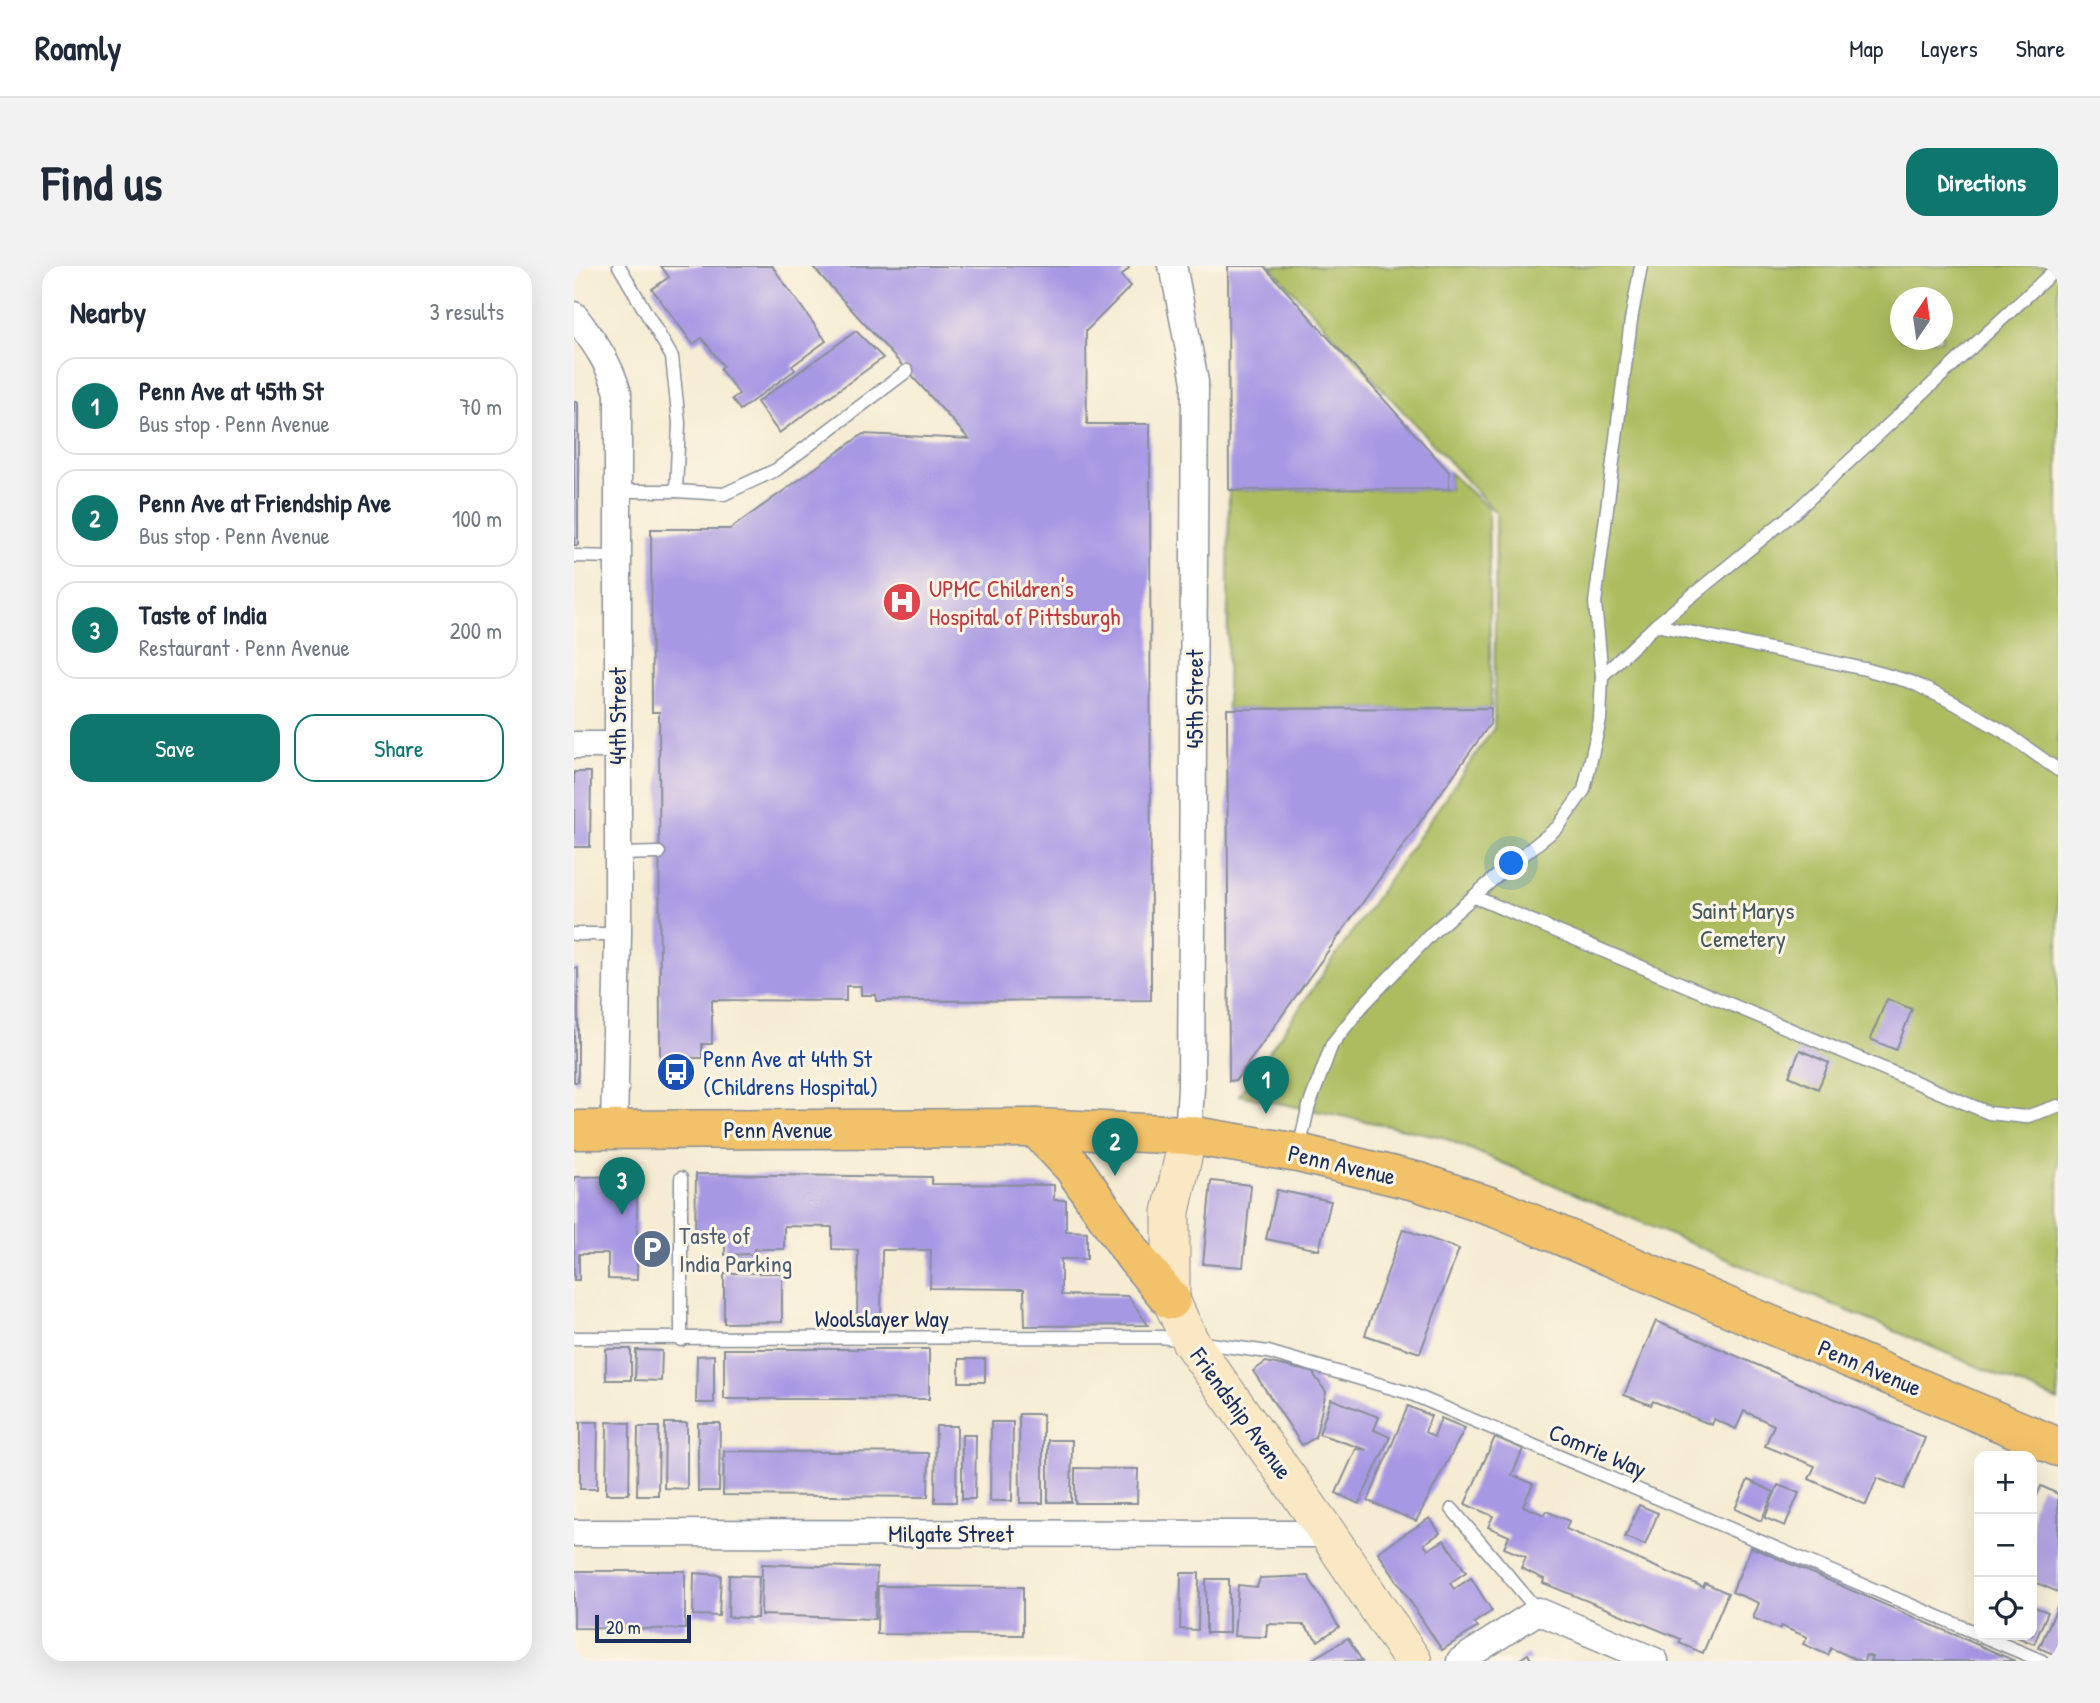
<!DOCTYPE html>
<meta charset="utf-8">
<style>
body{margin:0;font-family:"Patrick Hand",sans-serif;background:#f2f2f3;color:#1f2937}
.controls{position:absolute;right:21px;bottom:21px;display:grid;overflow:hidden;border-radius:14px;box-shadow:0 7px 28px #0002}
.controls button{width:63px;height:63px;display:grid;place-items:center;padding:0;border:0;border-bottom:2px solid #e0e1e3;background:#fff;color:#1f2937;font:35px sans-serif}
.compass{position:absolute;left:1316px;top:21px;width:63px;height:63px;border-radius:50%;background:#fff;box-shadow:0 7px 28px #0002;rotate:13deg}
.scale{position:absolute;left:21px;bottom:18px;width:96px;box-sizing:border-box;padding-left:7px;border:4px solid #1b2f5e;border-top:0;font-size:19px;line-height:24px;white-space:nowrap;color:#1b2f5e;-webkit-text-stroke:5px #fcf5e5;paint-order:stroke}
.you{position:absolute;left:938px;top:598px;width:24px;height:24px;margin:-18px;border:5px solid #fff;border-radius:50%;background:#1a73e8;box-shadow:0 0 0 10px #1a73e833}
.badge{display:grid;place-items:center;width:46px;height:46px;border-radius:50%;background:#0f766e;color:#fff;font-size:23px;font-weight:700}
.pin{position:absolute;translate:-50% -58px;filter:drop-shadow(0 2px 4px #0008)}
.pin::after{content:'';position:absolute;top:37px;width:24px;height:21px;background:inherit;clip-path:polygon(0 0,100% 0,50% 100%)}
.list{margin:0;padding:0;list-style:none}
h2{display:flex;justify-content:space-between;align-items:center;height:91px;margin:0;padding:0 28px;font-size:30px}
h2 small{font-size:23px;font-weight:400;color:#747a83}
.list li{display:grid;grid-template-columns:46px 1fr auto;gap:21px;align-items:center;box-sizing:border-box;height:98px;margin:0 14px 14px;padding:0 14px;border:2px solid #e0e1e3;border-radius:21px}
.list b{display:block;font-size:26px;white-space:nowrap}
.list p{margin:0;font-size:23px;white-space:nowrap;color:#747a83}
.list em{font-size:23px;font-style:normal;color:#747a83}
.actions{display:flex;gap:14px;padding:21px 28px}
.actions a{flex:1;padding:16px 0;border:2px solid #0f766e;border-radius:21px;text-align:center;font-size:24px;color:#0f766e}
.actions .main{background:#0f766e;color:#fff}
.icon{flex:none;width:38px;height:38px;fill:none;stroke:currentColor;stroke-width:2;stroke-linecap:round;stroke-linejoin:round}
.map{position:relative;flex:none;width:1484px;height:1395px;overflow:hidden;border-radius:21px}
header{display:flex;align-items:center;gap:42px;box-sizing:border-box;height:98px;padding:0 35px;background:#fff;border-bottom:2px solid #e0e1e3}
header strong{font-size:33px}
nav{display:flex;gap:38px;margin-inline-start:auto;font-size:24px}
.intro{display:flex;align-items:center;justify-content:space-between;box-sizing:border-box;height:168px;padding:0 42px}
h1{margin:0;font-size:49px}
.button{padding:18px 32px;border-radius:21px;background:#0f766e;color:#fff;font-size:24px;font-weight:700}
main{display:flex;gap:42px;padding:0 42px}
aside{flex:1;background:#fff;border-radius:21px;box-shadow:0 7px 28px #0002}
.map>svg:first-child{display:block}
.green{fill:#acbc5f;stroke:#64765e;stroke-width:2;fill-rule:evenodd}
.building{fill:#a798e4}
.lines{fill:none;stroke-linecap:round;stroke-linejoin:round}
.lane-casing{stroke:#888e98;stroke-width:15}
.street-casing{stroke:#888e98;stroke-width:29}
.secondary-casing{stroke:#888e98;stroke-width:39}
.primary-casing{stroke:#888e98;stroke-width:41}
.lane{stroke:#fff;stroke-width:12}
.street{stroke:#fff;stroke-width:26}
.secondary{stroke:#fae7c3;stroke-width:37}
.primary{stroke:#f2c26a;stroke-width:38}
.labels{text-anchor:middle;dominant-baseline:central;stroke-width:6;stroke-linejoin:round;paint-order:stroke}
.health-label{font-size:24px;fill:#be3a42;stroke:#fcf5e5;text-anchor:start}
.street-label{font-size:24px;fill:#1b2f5e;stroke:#fcf5e5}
.park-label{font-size:24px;fill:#46595e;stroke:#fcf5e5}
.transit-label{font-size:24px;fill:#164399;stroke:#fcf5e5;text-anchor:start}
.service-label{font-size:24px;fill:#4e5e75;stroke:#fcf5e5;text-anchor:start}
</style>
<header>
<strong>Roamly</strong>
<nav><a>Map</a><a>Layers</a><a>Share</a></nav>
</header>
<div class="intro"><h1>Find us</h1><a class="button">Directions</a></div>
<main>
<aside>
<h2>Nearby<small>3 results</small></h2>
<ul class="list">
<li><span class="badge">1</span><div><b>Penn Ave at 45th St</b><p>Bus stop · Penn Avenue</p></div><em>70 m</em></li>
<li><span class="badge">2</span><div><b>Penn Ave at Friendship Ave</b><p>Bus stop · Penn Avenue</p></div><em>100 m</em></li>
<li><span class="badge">3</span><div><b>Taste of India</b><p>Restaurant · Penn Avenue</p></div><em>200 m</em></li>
</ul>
<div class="actions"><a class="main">Save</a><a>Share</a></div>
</aside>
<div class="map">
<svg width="1484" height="1395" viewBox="0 0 1484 1395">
<rect width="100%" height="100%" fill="#fcf5e5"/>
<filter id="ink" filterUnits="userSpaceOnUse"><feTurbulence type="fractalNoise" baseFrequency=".0143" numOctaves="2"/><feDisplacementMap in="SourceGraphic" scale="14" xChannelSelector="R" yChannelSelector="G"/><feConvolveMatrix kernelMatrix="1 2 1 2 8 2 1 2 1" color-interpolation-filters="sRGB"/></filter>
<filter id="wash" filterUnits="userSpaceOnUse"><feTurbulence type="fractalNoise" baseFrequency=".00686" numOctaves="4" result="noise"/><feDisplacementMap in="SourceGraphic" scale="28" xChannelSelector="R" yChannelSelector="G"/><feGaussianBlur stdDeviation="1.57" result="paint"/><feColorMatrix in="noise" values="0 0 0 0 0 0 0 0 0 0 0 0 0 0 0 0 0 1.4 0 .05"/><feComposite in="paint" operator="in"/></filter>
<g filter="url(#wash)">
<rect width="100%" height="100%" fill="#f5ecd3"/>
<!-- green -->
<g class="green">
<path d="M696 0H1484V1135L868 871 665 829 920 462 922 247ZM1326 32H1368V74H1326Z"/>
<path d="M875 206 914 242 917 442 653 443 655 224 875 223Z"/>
</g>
<g id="blocks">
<!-- building -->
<g class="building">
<path d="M87 0H198L252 75 218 100 221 104 166 144 158 133 165 128 146 103 149 100 128 72 119 78 78 23 95 11Z"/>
<path d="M238 0H554L555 2 547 10 557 20 512 65 513 158H576L577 734 302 735V729H287V720H272V735L138 734V778H128V792H86L85 446H78L77 263H156L289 168 395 173Z"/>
<path d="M654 0H690L875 206V223L655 224Z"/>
<path d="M282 65 309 92 205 167 183 136Z"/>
<rect x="0" y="136" width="4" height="143"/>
<path d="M917 442 916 458 662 814 655 815 653 443Z"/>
<path d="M0 506H17L16 581H0Z"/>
<rect x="0" y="702" width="4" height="114"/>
<path d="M1313 733 1338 743 1322 784 1296 773Z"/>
<path d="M1226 784 1255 797 1244 823 1215 810Z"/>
<path d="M122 908 358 911V918L480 919V934H492V965L513 966V993H487V1029L554 1030 574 1059 451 1060 450 1023 356 1022 357 984H308L307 1053H283L284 984 258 983V961L210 960V983H180V988L151 989V971H121Z"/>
<path d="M63 910V1014L34 1013V988H5V1014H0V911Z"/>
<path d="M637 915 677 919 669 1001 629 998Z"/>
<path d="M703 924 757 935 745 984 692 973Z"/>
<path d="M829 963 885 983 846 1087 791 1069Z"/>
<path d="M150 1007H208V1056L150 1057Z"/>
<path d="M1082 1055 1351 1172 1330 1223 1303 1212 1292 1239 1235 1213 1241 1200 1191 1180 1200 1159 1170 1145 1162 1163 1140 1153 1138 1159 1079 1135 1077 1139 1050 1129Z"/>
<rect x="32" y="1083" width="25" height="31"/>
<rect x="150" y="1083" width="205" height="50"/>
<path d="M62 1084 88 1085 87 1115 61 1114Z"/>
<path d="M140 1089V1137H122L123 1090Z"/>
<rect x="385" y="1093" width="26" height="23"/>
<path d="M692 1096 738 1106 752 1126 741 1172 728 1179 679 1105Z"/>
<path d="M757 1133 805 1151 800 1164 816 1171 785 1238 762 1227 782 1183 793 1184 745 1168Z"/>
<path d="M834 1140 857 1150 851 1166 860 1171 867 1152 891 1162 842 1255 794 1235Z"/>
<path d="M445 1148H469V1237H446Z"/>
<path d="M6 1156H24L23 1223H6Z"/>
<path d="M33 1156 56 1157 55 1228H32Z"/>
<path d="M417 1156H439L438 1235H416Z"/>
<path d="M91 1157H113V1223L90 1222Z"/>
<path d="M124 1157H146L145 1225H124Z"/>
<path d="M362 1160H383L382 1236H361Z"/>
<path d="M64 1161H85L84 1229H63Z"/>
<path d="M388 1169H402L401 1233H388Z"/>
<path d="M921 1171 949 1183 938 1209 959 1218 949 1240 970 1249 972 1245 995 1255 992 1263 1129 1321 1131 1317 1154 1327 1129 1387 1105 1377 1107 1373 969 1317 970 1313 947 1302 952 1291 930 1282 935 1270 914 1261 919 1250 891 1238Z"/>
<path d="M474 1174H498L497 1236H474Z"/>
<path d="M150 1185 355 1187 354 1231 149 1229Z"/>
<path d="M501 1202 564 1203 563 1237H501Z"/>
<path d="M1174 1214 1200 1226 1187 1255 1161 1243Z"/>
<path d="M1204 1219 1225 1227 1211 1260 1191 1252Z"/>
<path d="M1467 1220 1484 1228V1326L1458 1315V1241Z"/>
<path d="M1065 1239 1084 1247 1071 1279 1051 1271Z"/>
<path d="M856 1252 866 1267 850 1278 854 1284 870 1274 892 1306 876 1317 880 1323 897 1312 918 1345 900 1357 904 1361 868 1384 804 1286Z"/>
<path d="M1177 1281 1395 1375 1441 1395H1296L1298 1391 1292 1389 1290 1395H1286L1257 1382 1254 1389 1229 1378 1233 1371 1207 1360 1205 1363 1179 1352 1185 1337 1158 1326Z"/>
<path d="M188 1298 303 1302 301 1353 187 1349Z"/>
<path d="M0 1305H111V1363L0 1362Z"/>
<path d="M120 1307 147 1309 145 1350 119 1349Z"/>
<path d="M607 1307H625L624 1364 606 1363Z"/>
<path d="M155 1309 185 1310 183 1352 154 1351Z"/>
<path d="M734 1310 765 1361 744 1375 730 1359 693 1358 692 1371 660 1370 664 1319 683 1321 686 1312Z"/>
<rect x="632" y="1313" width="23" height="54"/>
<path d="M304 1320 449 1321V1369L303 1368Z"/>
<path d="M1484 1339V1390L1465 1382Z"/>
<path d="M1458 1340 1474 1346 1460 1378 1438 1369H1458Z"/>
<path d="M774 1372 788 1395H735Z"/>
<path d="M954 1388 958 1395H943Z"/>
</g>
</g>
</g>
<g filter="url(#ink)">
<use href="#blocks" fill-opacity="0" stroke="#888e98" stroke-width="2"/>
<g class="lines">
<!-- lane casing -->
<g class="lane-casing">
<g id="lane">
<path d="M45 0 98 91 105 157 102 225"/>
<path d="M43 225H102L150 228 202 204 333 105"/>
<path d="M0 290 42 291"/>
<path d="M1082 359 1291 403 1337 416 1380 437 1432 467 1484 504"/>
<path d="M1028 410 1021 337 1057 54 1067 0"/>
<path d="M44 588 85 587"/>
<path d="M901 631 1415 847 1451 851 1484 840"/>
<path d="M0 668H44"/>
<path d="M725 883 734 843 758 778 789 739 859 666 923 610 984 561 1010 524 1026 454 1028 410 1082 359 1222 245 1484 1"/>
<path d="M107 912V1074"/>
<path d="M0 1072 587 1071 694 1086 835 1127 1405 1368"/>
<path d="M878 1243 964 1345"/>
<path d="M1406 1369 1468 1395"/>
</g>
</g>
<!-- street casing -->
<g class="street-casing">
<g id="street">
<path d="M597 0 600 4 621 116 617 822 614 869"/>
<path d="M0 49C19 75 35 95 44 127V668L40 864"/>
<path d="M0 479H44"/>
<path d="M0 1267 754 1268"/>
<path d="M886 1395 964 1345 1081 1395"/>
</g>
</g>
<!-- secondary casing -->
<g class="secondary-casing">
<path id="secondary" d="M614 869 597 946V1034L616 1075 754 1268 839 1395"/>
</g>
<!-- primary casing -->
<g class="primary-casing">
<g id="primary">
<path d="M462 862 499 901 561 991 597 1034"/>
<path d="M0 864 462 862 614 869 724 887 845 916 924 943 1484 1181"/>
</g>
</g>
<!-- lane -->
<use href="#lane" class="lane"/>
<!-- street -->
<use href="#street" class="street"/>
<!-- secondary -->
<use href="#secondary" class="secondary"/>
<!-- primary -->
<use href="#primary" class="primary"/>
</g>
</g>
<!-- icons -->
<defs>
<g id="hospital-disc" transform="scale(2.0125)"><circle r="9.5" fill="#e0444e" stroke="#fcf5e5"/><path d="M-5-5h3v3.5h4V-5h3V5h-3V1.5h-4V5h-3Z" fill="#fff"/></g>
<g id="bus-disc" transform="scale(2.0125)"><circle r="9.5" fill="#1a4fb4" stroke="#fcf5e5"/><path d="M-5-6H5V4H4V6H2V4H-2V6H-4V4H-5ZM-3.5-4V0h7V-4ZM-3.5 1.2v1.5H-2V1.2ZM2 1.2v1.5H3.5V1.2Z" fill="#fff"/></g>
<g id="parking-disc" transform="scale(2.0125)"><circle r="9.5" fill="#5c6f8a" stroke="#fcf5e5"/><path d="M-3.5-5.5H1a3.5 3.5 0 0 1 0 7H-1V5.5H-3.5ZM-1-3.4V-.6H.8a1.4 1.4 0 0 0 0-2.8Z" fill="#fff"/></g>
</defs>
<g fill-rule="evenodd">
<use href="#hospital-disc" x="328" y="336"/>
<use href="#bus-disc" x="102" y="806"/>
<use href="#parking-disc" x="78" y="983"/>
</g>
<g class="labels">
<!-- health labels -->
<g class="health-label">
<text x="355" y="322">UPMC Children's<tspan x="355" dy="28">Hospital of Pittsburgh</tspan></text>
</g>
<!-- street labels -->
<g class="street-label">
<text transform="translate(620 433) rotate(-90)">45th Street</text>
<text transform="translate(43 450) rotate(-90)">44th Street</text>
<text x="204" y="863">Penn Avenue</text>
<text transform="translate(768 898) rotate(13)">Penn Avenue</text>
<text x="308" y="1052">Woolslayer Way</text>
<text transform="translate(1296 1101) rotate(23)">Penn Avenue</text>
<text transform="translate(668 1147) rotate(54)">Friendship Avenue</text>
<text transform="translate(1024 1184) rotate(23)">Comrie Way</text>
<text x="377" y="1267">Milgate Street</text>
</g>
<!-- park labels -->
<g class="park-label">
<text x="1169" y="644">Saint Marys<tspan x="1169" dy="28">Cemetery</tspan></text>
</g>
<!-- transit labels -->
<g class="transit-label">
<text x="129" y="792">Penn Ave at 44th St<tspan x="129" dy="28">(Childrens Hospital)</tspan></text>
</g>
<!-- service labels -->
<g class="service-label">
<text x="105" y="969">Taste of<tspan x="105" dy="28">India Parking</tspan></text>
</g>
</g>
</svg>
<div class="controls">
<button>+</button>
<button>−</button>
<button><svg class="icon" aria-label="locate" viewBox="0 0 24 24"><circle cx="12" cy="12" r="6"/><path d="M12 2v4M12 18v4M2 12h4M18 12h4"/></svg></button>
</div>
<svg class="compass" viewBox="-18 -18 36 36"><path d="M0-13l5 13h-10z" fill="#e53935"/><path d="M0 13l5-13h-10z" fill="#747a83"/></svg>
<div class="scale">20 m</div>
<div class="you"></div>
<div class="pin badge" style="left:692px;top:848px">1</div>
<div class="pin badge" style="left:541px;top:910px">2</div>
<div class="pin badge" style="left:48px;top:949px">3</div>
</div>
</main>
